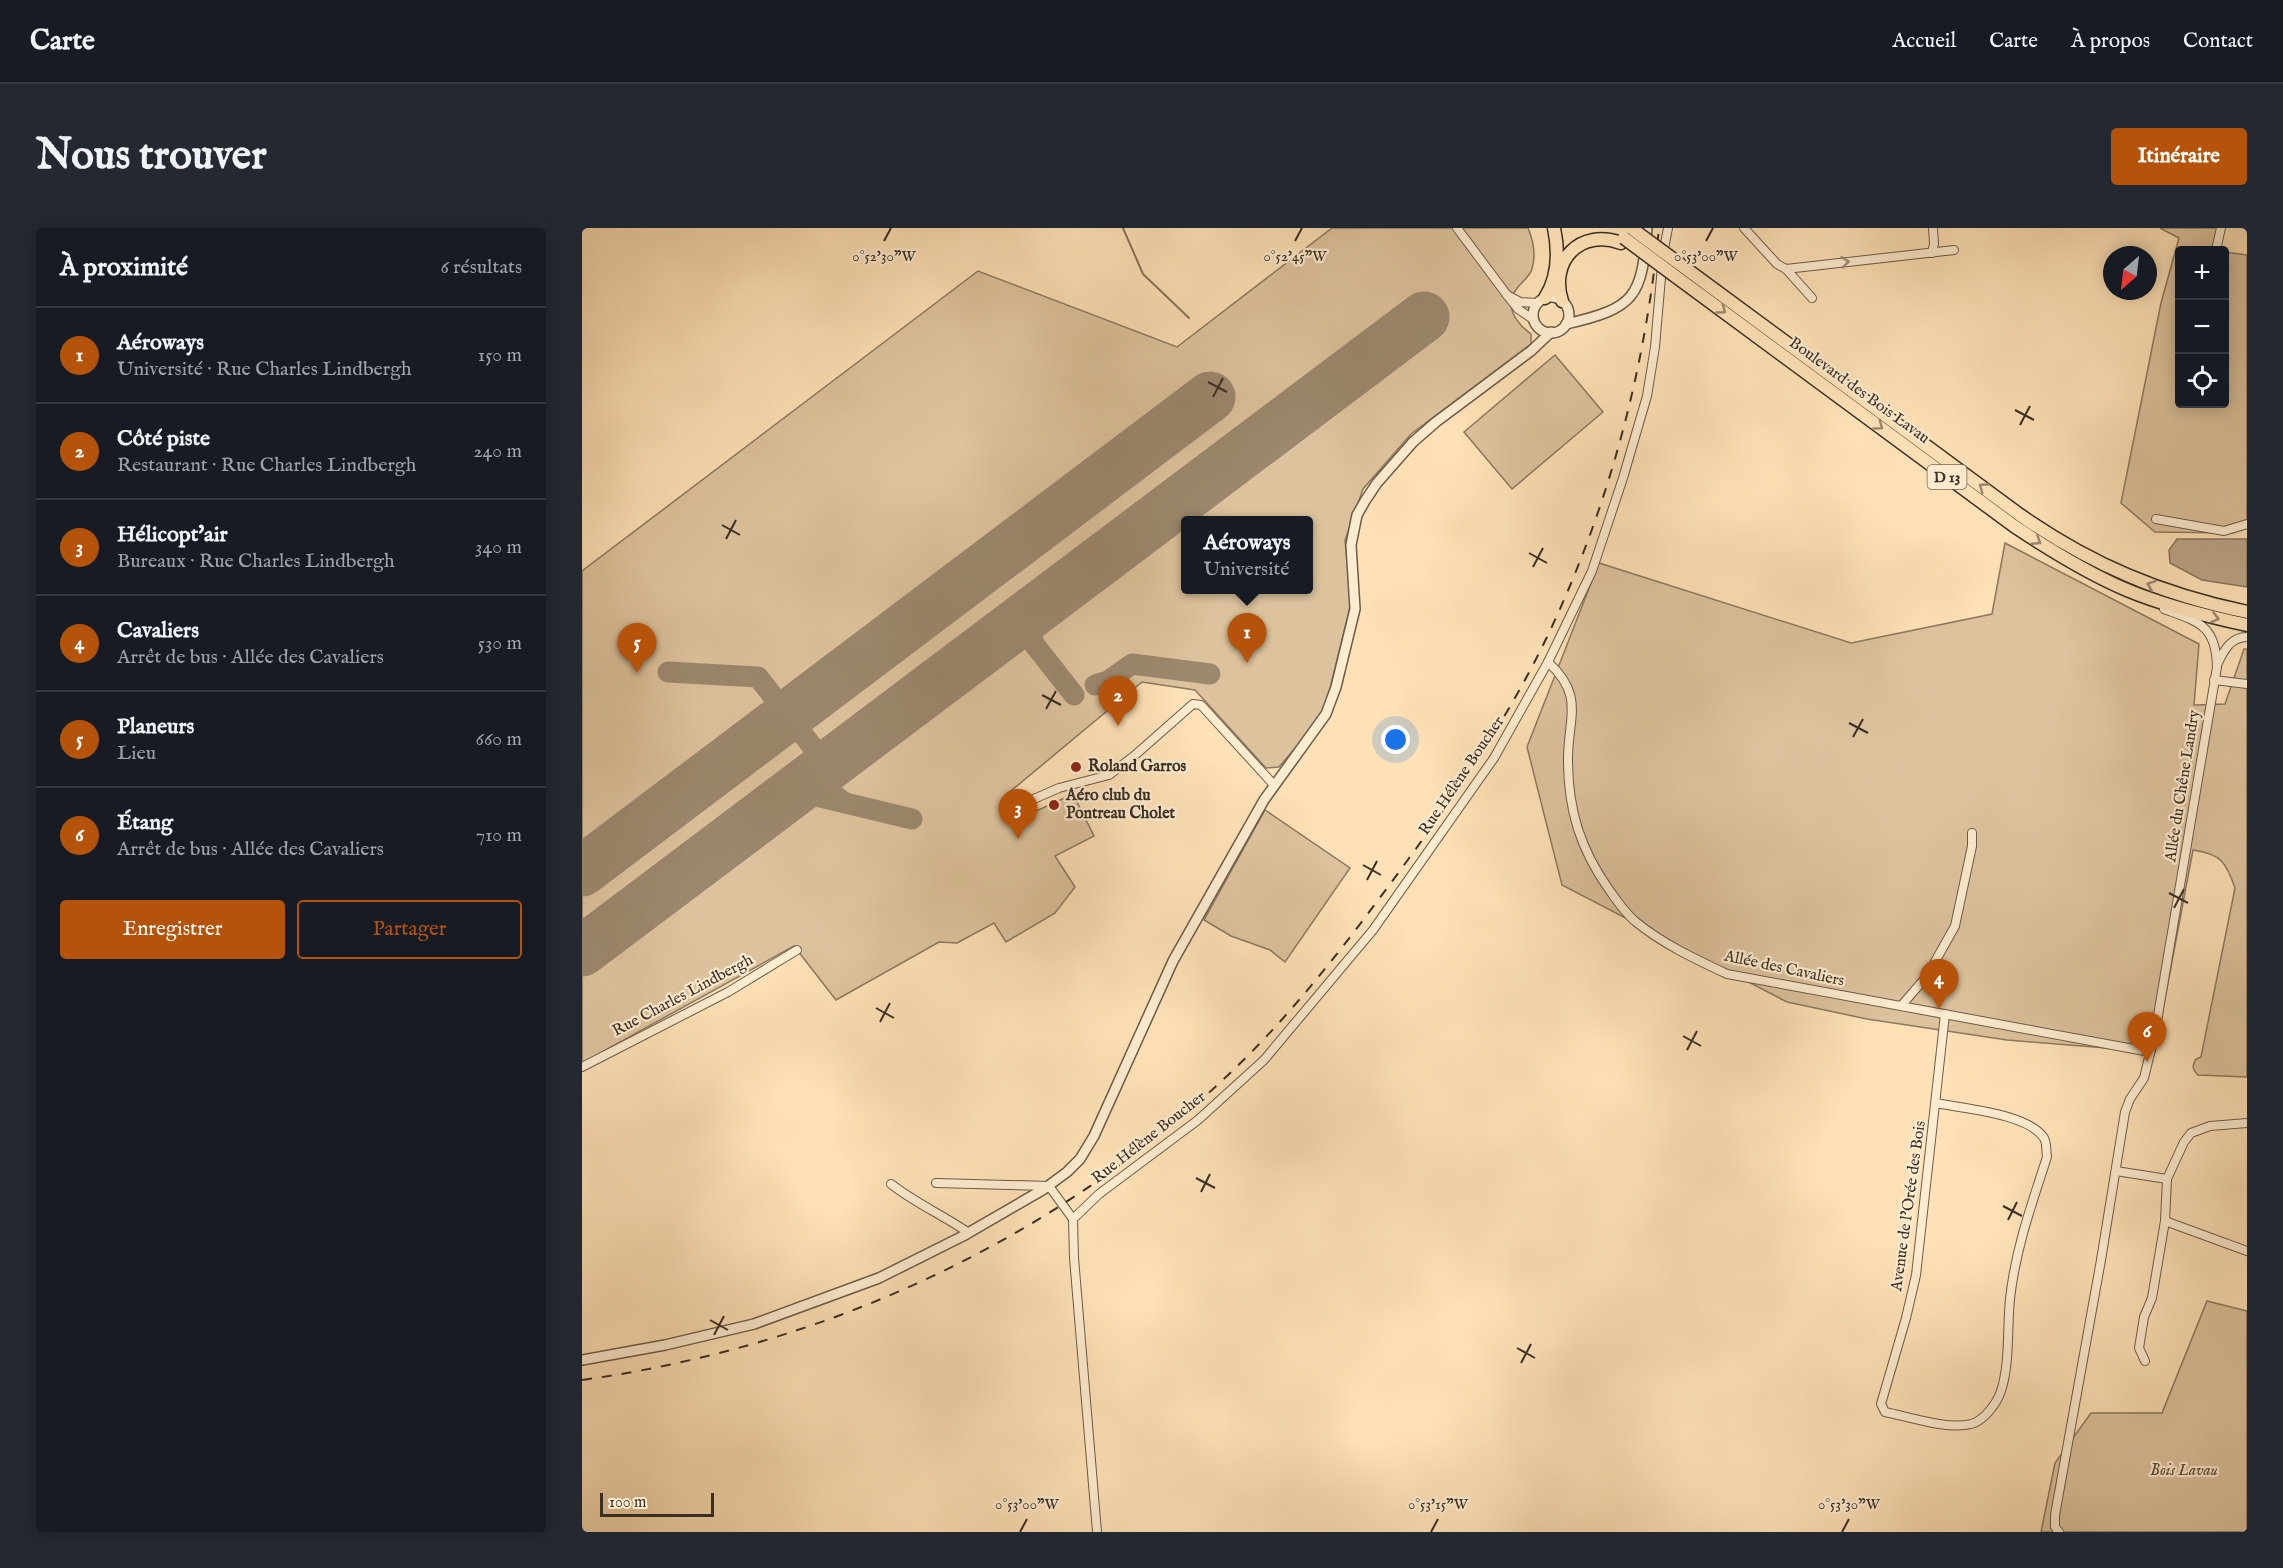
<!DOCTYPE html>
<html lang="fr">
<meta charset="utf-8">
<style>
body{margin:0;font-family:"IM FELL English",serif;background:#242831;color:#f1f3f6}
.controls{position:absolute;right:18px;top:18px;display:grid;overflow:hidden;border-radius:6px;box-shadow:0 3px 15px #0003}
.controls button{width:54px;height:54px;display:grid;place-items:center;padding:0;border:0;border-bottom:2px solid #363941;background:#171b24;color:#f1f3f6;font:30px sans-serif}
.compass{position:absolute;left:1521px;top:18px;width:54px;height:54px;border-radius:50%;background:#171b24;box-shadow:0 3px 15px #0003;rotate:208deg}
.scale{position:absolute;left:18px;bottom:15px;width:114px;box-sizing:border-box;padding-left:6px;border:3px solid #392f25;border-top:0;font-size:16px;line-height:21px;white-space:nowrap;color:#392f25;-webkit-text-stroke:4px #feecd0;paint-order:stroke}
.you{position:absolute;left:814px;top:512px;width:21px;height:21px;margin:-15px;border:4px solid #fff;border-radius:50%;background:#1a73e8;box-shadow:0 0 0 9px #1a73e833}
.badge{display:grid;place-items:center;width:39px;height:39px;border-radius:50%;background:#b45309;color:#fff;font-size:20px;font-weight:700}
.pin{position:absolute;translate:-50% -50px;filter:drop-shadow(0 2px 3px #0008)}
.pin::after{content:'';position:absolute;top:32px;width:21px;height:18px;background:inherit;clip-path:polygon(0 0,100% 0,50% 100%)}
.popup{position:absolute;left:599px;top:288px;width:132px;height:78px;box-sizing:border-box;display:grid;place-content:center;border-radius:6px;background:#171b24;filter:drop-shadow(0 2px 4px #0005);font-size:20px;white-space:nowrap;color:#9ea1a6}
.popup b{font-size:22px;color:#f1f3f6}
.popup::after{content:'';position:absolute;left:50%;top:100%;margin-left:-12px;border:12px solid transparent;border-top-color:#171b24}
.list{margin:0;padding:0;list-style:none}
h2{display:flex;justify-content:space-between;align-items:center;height:78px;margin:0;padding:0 24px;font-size:26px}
h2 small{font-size:20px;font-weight:400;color:#9ea1a6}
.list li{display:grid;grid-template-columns:39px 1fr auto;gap:18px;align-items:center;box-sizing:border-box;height:96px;padding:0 24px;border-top:2px solid #363941}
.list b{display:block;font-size:22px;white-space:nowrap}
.list p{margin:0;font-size:20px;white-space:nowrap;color:#9ea1a6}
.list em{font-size:20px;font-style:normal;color:#9ea1a6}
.actions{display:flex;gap:12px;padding:18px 24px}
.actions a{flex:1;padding:14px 0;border:2px solid #b45309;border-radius:6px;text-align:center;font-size:21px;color:#b45309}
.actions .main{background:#b45309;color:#fff}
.icon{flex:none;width:33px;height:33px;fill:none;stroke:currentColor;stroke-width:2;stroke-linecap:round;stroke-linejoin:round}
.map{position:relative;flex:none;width:1665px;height:1304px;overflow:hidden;border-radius:6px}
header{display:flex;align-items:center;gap:36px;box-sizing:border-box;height:84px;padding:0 30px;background:#171b24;border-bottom:2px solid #363941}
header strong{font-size:28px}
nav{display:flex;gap:33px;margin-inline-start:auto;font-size:21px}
.intro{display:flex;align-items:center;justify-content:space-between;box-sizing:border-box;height:144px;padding:0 36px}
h1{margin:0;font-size:42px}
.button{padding:15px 27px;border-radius:6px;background:#b45309;color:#fff;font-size:21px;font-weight:700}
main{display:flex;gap:36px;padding:0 36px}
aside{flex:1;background:#171b24;border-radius:6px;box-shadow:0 3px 15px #0003}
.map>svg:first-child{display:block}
.green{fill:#ddc39d;stroke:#8b7961;stroke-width:1.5;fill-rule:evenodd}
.water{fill:#bba485;stroke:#87755f;stroke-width:1.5}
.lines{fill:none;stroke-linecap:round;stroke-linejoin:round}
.stream{stroke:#87755f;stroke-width:2}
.taxiway{stroke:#9c886e;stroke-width:21}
.runway{stroke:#9c886e;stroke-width:51}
.minor-casing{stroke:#6a5c49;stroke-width:10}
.tertiary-casing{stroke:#6a5c49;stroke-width:12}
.primary-casing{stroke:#392f25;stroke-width:15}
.minor{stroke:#feecd0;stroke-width:8}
.tertiary{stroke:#feecd0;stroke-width:9}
.primary{stroke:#fee1b6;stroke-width:12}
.rail{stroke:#392f25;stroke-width:2;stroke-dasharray:10 10;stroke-linecap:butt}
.primary-bridge-casing{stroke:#392f25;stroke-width:15;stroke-linecap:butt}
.primary-bridge{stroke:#fee1b6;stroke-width:12}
.oneway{stroke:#9c8e7a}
.oneway2{stroke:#9c886e}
.ticks{fill:none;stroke:#392f25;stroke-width:2}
.poi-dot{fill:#8f2418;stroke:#feecd0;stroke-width:2}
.labels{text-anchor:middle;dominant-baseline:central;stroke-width:4.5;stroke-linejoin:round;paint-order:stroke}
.shield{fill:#feecd0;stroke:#746858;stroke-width:1.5}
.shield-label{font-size:15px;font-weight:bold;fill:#392f25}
.street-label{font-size:16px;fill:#392f25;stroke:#feecd0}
.poi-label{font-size:16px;font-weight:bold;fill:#392f25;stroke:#feecd0;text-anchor:start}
.park-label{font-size:16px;font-style:italic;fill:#5a4d3d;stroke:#feecd0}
.ticks-label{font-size:15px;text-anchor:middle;fill:#392f25;stroke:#feecd0;stroke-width:4.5;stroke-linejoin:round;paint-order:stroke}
</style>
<header>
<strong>Carte</strong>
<nav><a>Accueil</a><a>Carte</a><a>À propos</a><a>Contact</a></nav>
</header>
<div class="intro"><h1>Nous trouver</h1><a class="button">Itinéraire</a></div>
<main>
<aside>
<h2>À proximité<small>6 résultats</small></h2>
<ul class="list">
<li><span class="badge">1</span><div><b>Aéroways</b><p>Université · Rue Charles Lindbergh</p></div><em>150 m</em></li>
<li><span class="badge">2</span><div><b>Côté piste</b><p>Restaurant · Rue Charles Lindbergh</p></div><em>240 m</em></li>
<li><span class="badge">3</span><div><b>Hélicopt'air</b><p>Bureaux · Rue Charles Lindbergh</p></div><em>340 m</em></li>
<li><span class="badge">4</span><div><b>Cavaliers</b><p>Arrêt de bus · Allée des Cavaliers</p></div><em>530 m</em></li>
<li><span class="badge">5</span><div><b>Planeurs</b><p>Lieu</p></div><em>660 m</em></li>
<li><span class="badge">6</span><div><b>Étang</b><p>Arrêt de bus · Allée des Cavaliers</p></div><em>710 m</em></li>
</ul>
<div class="actions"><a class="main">Enregistrer</a><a>Partager</a></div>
</aside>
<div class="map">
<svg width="1665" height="1304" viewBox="0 0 1665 1304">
<rect width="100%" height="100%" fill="#fee1b6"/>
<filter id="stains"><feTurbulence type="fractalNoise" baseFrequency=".00333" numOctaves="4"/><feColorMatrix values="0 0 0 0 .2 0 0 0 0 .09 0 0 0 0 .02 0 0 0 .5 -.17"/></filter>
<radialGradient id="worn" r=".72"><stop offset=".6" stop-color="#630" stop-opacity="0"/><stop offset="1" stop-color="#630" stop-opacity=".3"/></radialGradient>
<!-- green -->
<g class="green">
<path d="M750 0H946C951 12 954 28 950 41 948 48 940 54 936 59 921 77 933 94 949 106V116L829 206 781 261 763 312 769 375 744 477 731 499 697 539 684 540 613 462 560 454 424 567 439 590 491 566 512 608 473 628 493 659 473 685 424 714 412 695 375 715 357 714 254 772 212 718 0 835V343L396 43 595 119ZM604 292H726V362H604Z"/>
<path d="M1578 0H1642L1636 22H1598V176H1642L1643 24 1665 27V300L1651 305 1573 304 1539 275 1579 75 1597 10Z"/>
<path d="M973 127 1021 184 930 261 882 204Z"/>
<path d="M1423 315 1617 416 1612 477 1643 476 1662 421H1665V849L1616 847C1610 841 1610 838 1614 831L1619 829 1653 660C1644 634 1639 626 1611 622L1573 824 1425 812 1285 791 1205 774 980 657 945 519 1017 335 1269 415 1410 386Z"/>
<path d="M683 582 768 640 703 734 688 722 649 708 622 692Z"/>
<path d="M1625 1073 1665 1083V1304H1459L1473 1235 1509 1185H1580Z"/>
</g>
<!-- water -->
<path class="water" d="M1595 311H1665V359L1620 352 1588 335 1587 322Z"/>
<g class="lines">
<!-- stream -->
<path class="stream" d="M541 0 561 46 607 90"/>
<!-- taxiway -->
<g class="taxiway">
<path d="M418 410 432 406 448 411 492 467"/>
<path d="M452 415C446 401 448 391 458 379"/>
<path d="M86 444 176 449 237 527 244 531 258 530"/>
<path d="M513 457 526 453 550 436 628 446"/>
<path d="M263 526C252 537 242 550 250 565L263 575"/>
<path d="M192 578 211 569 226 566 330 591"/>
</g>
<!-- runway -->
<g class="runway">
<path d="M0 643 628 169"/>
<path d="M0 723 842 89"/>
</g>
<!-- minor casing -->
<g class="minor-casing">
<g id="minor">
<path d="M875 0 925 67"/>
<path d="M1162 0 1195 36 1204 41 1230 70"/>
<path d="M1634 22 1639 0"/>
<path d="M1350 25 1352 16 1351 0"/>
<path d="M1204 41 1372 22"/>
<path d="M952 92 936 81 925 67 938 74 956 75"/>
<path d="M1574 291 1642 303 1665 296"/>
<path d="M966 434C1003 468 986 489 986 531 986 582 998 621 1028 663 1035 673 1044 686 1054 694 1081 716 1113 731 1145 746L1568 824"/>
<path d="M1636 435C1642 422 1649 409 1665 409"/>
<path d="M1632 452 1665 456"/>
<path d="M438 577 477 560 527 547 552 528 611 476 619 477 692 557"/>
<path d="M1319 778 1345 748 1373 698 1390 618V605"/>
<path d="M0 839 146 764 215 722"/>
<path d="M1354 875C1382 881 1445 885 1462 910 1465 915 1464 923 1465 929 1450 975 1433 1023 1428 1071 1425 1100 1428 1136 1419 1163 1415 1175 1402 1193 1389 1196 1366 1202 1327 1189 1303 1184L1299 1176 1324 1090 1334 1047 1363 786"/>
<path d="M1534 943 1585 951"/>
<path d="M354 955 467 958 491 991 492 1030 515 1304"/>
<path d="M309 956C333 975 361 987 387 1005"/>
<path d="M491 991 517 966 616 892 682 832 791 702 912 530 966 434 1010 343 1041 250 1065 168 1073 119 1081 26 1086 0"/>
<path d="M1583 993 1665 1023"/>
<path d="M1563 1133 1557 1120 1562 1089 1570 1070 1583 993 1585 951 1602 914 1609 905 1628 898 1665 895"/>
<path d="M1477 1304 1473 1299V1287L1519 1032 1543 884 1548 871 1562 850 1573 805 1635 439C1634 397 1617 394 1582 381"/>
</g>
</g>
<!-- tertiary casing -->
<g class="tertiary-casing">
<g id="tertiary">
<circle cx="969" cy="87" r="18"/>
<path d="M984 96C1053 80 1060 70 1065 0"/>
<path d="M0 1132 83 1117 172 1096 297 1050 381 1008 462 961 485 944 498 931 512 908 591 733 682 572 744 486 754 459 773 381 769 317 775 287 783 273 795 255 831 214 854 194 949 123 969 104"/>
</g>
</g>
<!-- primary casing -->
<g class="primary-casing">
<g id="primary">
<path d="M1099 37 1438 287C1510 337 1579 366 1665 384"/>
<path d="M1093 48 1432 298C1468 322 1505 345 1545 362 1583 378 1624 388 1665 397"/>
<path d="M963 70C977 48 977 24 972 0"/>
<path d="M980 73C967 33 998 0 1039 15"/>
</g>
</g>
<!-- minor -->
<use href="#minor" class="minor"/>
<!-- tertiary -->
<use href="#tertiary" class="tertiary"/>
<!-- primary -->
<use href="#primary" class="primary"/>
<!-- rail -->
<path class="rail" d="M0 1152C240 1119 468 1015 645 848 713 784 770 708 825 633 877 562 927 488 965 409 1027 279 1063 143 1077 0"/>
<!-- primary-bridge casing -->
<g class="primary-bridge-casing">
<g id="primary-bridge">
<path d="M1049 0 1099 37"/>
<path d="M1042 10 1093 48"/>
</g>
</g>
<!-- primary-bridge -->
<use href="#primary-bridge" class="primary-bridge"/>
</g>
<!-- one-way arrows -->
<defs><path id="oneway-chevron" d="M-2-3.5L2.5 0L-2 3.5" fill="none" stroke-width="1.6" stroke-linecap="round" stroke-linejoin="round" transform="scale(1.5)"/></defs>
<use class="oneway" href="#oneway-chevron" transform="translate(1263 34) rotate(-6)"/>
<g class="oneway2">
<use href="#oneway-chevron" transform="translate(1140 82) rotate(36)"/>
<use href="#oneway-chevron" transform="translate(1297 198) rotate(36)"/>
<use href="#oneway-chevron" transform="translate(1401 259) rotate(-144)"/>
<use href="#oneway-chevron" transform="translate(1455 313) rotate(33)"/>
<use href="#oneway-chevron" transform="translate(1569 357) rotate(-159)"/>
<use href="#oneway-chevron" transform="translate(1633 390) rotate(14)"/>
</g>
<!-- ticks -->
<path class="ticks" d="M302 13 309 0M713 13 720 0M1124 13 1131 0M626 154 645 164M631 169 641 150M1433 182 1452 192M1438 197 1448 178M140 297 158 307M144 311 154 292M947 325 965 335M951 339 961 320M460 467 479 477M464 481 474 463M1267 495 1286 505M1271 509 1281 491M781 637 799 647M785 652 795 633M1587 665 1606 675M1592 680 1602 661M294 780 312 790M298 794 308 775M1101 808 1119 818M1105 822 1115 803M614 950 633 960M619 964 628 946M1421 978 1440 988M1426 992 1435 974M128 1092 146 1102M132 1107 142 1088M935 1120 953 1130M939 1135 949 1116M438 1304 445 1291M849 1304 856 1291M1260 1304 1267 1291"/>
<!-- markers -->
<g class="poi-dot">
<circle cx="494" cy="539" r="6"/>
<circle cx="472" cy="577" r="6"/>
</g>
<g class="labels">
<!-- shield labels -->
<rect class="shield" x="1345.5" y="237" width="39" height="24" rx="4.5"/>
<g class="shield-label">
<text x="1365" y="249">D 13</text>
</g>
<!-- street labels -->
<g class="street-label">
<text transform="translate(1277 163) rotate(36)">Boulevard des Bois Lavau</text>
<text transform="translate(880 548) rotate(-56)">Rue Hélène Boucher</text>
<text transform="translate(1601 558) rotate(-81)">Allée du Chêne Landry</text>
<text transform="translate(1202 741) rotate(12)">Allée des Cavaliers</text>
<text transform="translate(101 768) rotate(-28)">Rue Charles Lindbergh</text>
<text transform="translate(567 910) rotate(-38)">Rue Hélène Boucher</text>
<text transform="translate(1327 978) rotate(-82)">Avenue de l’Orée des Bois</text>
</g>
<!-- poi labels -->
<g class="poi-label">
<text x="506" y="539">Roland Garros</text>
<text x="484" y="568">Aéro club du<tspan x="484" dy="18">Pontreau Cholet</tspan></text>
</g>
<!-- park labels -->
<g class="park-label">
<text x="1602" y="1243">Bois Lavau</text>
</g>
</g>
<g class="ticks-label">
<text x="302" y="33">0°52'30"W</text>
<text x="713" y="33">0°52'45"W</text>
<text x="1124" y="33">0°53'00"W</text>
<text x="445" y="1281">0°53'00"W</text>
<text x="856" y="1281">0°53'15"W</text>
<text x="1267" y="1281">0°53'30"W</text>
</g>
<rect width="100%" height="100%" filter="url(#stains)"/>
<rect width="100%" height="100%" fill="url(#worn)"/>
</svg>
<div class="controls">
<button>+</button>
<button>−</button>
<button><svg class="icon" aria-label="locate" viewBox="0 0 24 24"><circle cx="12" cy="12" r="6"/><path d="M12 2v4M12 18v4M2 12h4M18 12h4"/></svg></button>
</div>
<svg class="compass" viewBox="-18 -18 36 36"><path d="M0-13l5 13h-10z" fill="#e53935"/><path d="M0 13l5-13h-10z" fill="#9ea1a6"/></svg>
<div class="scale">100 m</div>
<div class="you"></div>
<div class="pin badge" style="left:665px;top:435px">1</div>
<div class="popup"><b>Aéroways</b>Université</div>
<div class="pin badge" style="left:536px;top:498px">2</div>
<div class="pin badge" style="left:436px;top:611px">3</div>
<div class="pin badge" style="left:1357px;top:781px">4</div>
<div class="pin badge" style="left:55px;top:445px">5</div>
<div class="pin badge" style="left:1565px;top:834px">6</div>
</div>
</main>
